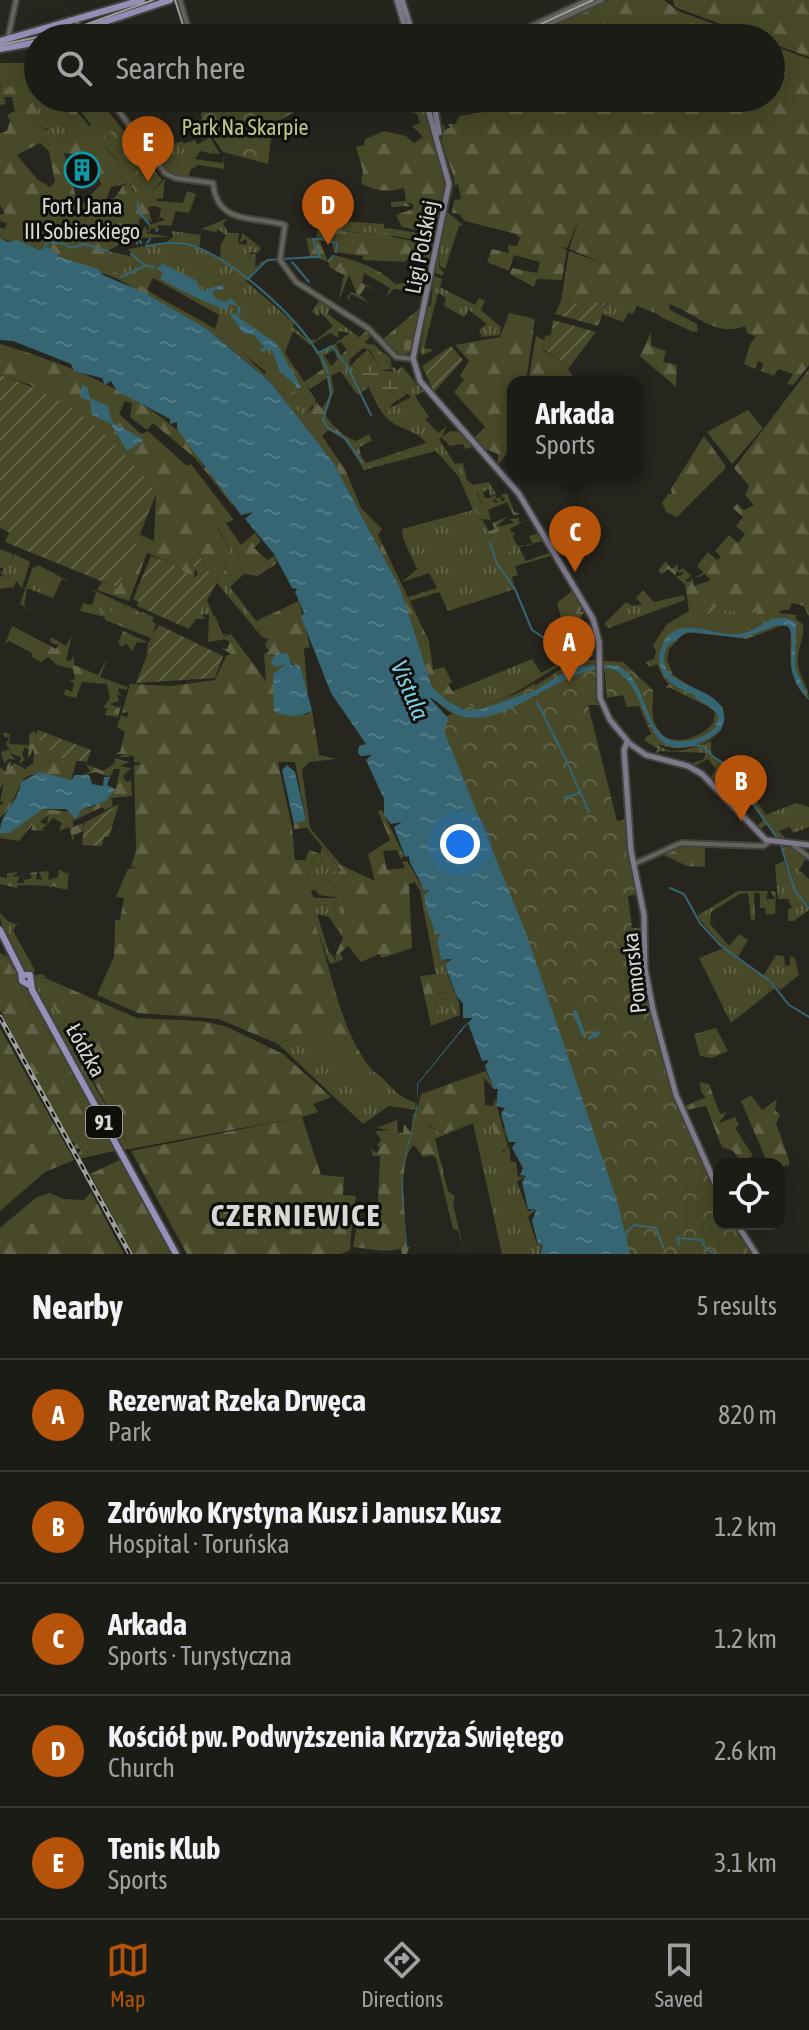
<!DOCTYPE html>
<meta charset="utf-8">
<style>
body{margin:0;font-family:"Asap Condensed",sans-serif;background:#25251f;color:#f1f3f6}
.controls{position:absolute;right:24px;bottom:24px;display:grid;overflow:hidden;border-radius:16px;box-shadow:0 8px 32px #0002}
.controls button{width:72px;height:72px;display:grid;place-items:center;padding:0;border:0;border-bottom:2px solid #3a3a35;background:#1c1c16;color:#f1f3f6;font:40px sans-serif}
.you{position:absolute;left:460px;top:844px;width:28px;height:28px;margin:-20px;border:6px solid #fff;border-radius:50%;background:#1a73e8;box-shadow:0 0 0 12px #1a73e833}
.badge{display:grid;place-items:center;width:52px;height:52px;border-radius:50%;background:#b45309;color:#fff;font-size:26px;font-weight:700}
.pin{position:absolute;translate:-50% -66px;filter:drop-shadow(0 2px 4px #0008)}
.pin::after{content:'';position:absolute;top:42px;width:28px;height:24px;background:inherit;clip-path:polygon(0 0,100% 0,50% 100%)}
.popup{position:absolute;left:507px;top:376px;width:136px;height:104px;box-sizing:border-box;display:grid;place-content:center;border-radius:16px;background:#1c1c16;filter:drop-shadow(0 2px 6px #0005);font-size:26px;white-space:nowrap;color:#a0a1a1}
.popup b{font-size:30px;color:#f1f3f6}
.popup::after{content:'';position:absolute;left:50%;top:100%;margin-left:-16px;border:16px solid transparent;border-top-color:#1c1c16}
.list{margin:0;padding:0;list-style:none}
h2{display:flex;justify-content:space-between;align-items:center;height:104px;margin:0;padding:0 32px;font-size:34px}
h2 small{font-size:26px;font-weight:400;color:#a0a1a1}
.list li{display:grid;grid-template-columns:52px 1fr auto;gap:24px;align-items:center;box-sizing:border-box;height:112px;padding:0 32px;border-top:2px solid #3a3a35}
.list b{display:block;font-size:30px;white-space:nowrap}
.list p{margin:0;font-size:26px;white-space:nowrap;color:#a0a1a1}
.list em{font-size:26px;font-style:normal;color:#a0a1a1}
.icon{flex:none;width:44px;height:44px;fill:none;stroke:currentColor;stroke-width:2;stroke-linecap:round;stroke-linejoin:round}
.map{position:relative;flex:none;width:809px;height:1254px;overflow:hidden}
.search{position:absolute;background:#1c1c16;box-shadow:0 8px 32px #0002;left:24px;right:24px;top:24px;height:88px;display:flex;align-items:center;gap:20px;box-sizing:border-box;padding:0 28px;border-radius:44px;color:#a0a1a1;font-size:30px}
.sheet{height:664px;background:#1c1c16}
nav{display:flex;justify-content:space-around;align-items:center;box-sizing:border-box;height:112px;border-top:2px solid #3a3a35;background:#1c1c16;font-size:22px;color:#a0a1a1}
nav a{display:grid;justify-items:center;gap:4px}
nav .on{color:#b45309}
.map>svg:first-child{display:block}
.grass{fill:url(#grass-tufts)}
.forest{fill:url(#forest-firs);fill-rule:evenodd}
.wetland{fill:url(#wetland-marsh)}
.cemetery{fill:url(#cemetery-stones)}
.park{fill:url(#park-crowns)}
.garden{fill:url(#garden-furrows)}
.pitch{fill:#474928}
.water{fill:url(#water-ripples)}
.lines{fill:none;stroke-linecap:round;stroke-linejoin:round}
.stream{stroke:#366673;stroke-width:2}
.canal{stroke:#366673;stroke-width:4}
.river{stroke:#366673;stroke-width:5}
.tertiary-casing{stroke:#43423d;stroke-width:8}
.secondary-casing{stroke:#43423d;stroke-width:9}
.primary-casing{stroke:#43423d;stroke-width:10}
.tertiary{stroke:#65645c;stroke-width:4}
.secondary{stroke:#7e798a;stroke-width:5}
.primary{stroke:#968fb8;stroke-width:6}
.tram{stroke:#a09f9a;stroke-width:2}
.rail-casing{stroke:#a09f9a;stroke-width:5}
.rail{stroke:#0e0e0b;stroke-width:2;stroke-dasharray:6;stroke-linecap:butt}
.labels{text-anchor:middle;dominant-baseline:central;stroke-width:6;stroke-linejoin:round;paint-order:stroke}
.shield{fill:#0e0e0b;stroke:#9b9b97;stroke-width:2}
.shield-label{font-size:20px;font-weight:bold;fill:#d8d7d3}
.park-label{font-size:22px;fill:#cace8d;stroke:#0e0e0b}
.poi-label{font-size:22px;fill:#d8d7d3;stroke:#0e0e0b}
.street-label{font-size:22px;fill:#d8d7d3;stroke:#0e0e0b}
.water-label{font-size:24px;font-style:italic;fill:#7ccee4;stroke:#0e0e0b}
.district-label{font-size:30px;font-weight:bold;letter-spacing:2px;fill:#d8d7d3;stroke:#0e0e0b}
</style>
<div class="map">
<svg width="809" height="1254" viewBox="0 0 809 1254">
<defs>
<pattern id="grass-tufts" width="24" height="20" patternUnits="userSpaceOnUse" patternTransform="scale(2)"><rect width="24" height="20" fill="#474928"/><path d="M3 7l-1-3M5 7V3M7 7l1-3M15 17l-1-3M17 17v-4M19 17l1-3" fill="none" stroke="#616246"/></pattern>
<pattern id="forest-firs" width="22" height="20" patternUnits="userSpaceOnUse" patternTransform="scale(2)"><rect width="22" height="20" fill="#474928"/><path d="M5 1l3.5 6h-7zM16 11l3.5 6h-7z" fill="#616246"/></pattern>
<pattern id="wetland-marsh" width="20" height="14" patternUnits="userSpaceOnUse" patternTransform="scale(2)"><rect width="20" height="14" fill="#474928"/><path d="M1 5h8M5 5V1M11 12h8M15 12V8" fill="none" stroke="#616246"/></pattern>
<pattern id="cemetery-stones" width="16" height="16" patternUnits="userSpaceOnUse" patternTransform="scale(2)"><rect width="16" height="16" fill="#474928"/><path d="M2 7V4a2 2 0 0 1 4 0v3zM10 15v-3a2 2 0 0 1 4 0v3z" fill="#616246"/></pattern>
<pattern id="park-crowns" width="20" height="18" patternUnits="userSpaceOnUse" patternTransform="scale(2)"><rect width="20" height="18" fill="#474928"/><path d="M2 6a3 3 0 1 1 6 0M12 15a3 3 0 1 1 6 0" fill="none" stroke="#616246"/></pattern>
<pattern id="garden-furrows" width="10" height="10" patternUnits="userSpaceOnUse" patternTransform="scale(2)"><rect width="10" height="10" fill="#474928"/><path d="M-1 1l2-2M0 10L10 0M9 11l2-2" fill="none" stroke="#616246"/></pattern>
<pattern id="water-ripples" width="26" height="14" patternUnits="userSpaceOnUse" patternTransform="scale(2)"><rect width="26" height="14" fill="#366673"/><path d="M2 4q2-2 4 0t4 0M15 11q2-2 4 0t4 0" fill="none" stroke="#527b86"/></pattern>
</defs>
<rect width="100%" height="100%" fill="#26251e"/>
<!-- grass -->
<g class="grass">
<path d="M23 80 36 84 38 98H46L43 119 48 109 60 111 67 130 65 139 49 145 43 140 48 129 34 125 26 91 18 90 19 87 2 90 0 82Z"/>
<path d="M428 121 448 181 431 270 428 269 434 247C419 236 363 233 342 231L340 221 384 224V228C404 230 416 233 433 237L444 181Z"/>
<path d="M210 137 220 154H214V147L213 154 200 151 195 159 223 163 224 156V169L198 165 190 170 189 177 169 173 152 150 183 141V144L195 140 197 145Z"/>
<path d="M165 179 163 199 157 198V201L183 203 187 191 196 194 189 213 176 211 171 226 157 225 160 230 151 228 150 231 146 233 170 237 108 239 109 231 126 225 142 231 145 226 148 232 149 225 165 220 161 217 159 221 161 208 154 206 155 194 151 192Z"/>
<path d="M447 212 463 225 459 226 445 269 440 266 439 257V267L444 273 442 276 434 272Z"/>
<path d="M228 218 223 223 228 233H239L238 243 246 245 247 239 240 242 242 233 261 248 258 253 250 252 248 258 250 254H256L255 267 263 261 278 258 259 265 246 281 294 323 293 327 307 339 316 340 333 326 317 309 320 315 317 316 312 311 321 298 331 304 328 314 359 337 356 345 347 350 341 342 336 344 342 358 338 362 334 350 319 358 312 346 321 353 350 333 338 331 339 338 330 333 310 345 293 331 285 353 316 400 306 414 310 421 319 420V425L312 428 290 402 296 396 293 392 287 398 267 373 215 329 219 315 153 278 147 290 106 268 107 251 134 257 128 249 165 243 173 237 172 231 201 235 199 249 194 246 223 261 220 259 221 244 226 236 218 229 216 232 201 229Z"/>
<path d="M434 276 442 279 440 287 475 305 479 298 485 301 481 310 501 327 500 335 482 337 479 330 487 324 469 310 464 317 444 306 446 298 438 293 424 348 434 350 423 355 420 352 427 308 431 305Z"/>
<path d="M629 292 645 299 660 315 637 306 633 314 628 313 623 322 602 314 610 297Z"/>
<path d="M375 346 390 358 392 367 398 370 402 366 417 385 420 383 425 391 415 396 429 417 425 419 438 433 446 427 442 437 450 431 463 432 473 442 469 444 477 446 465 449 463 444 450 446 441 437 439 439 455 464 463 463 467 480 473 485 489 482 496 494 490 496 489 489 483 492 485 498H493L495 504 483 507 477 492 475 510 489 534 509 529 502 544 497 543 511 551 506 537 514 540 518 546 525 545 527 546 533 544 529 536 540 533 545 542C537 541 525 546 519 547L526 561 549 553 545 543 551 556 515 566 518 575 512 577 515 589 448 611 439 592 410 601 408 597 437 588 429 573 402 582 417 569C412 557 402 542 402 529L473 510 459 477 436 451 364 470 356 457 361 456 366 463 426 443C417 430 400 430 389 420 379 411 374 399 369 387L361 393 357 386 360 395 356 393 339 369 351 365 366 377 385 411 409 398 411 396C397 391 396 374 390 365 384 357 377 355 375 346Z"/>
<path d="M226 523 241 545 236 550 244 574 230 587 256 621 262 637 217 583 207 600 213 615 224 624 216 618 222 634H227L222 637 231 634 234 638 208 642 209 615 202 614 205 619H196L189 629H182H189L216 582 231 576 226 572 225 554 230 551 217 525Z"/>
<path d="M0 549 13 554 11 564 14 554 30 562 22 588 16 581 14 587 0 589V576L5 577 0 573 4 569 0 567Z"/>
<path d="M38 565 70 582 62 579 53 598 27 588 24 607 43 617 20 604 32 569Z"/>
<path d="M91 589 145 614 143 617 137 610 128 611V606L122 604 127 609 113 619 80 611 83 603 92 605 96 593Z"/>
<path d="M643 590 654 602 684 595 685 600 609 628 604 624 626 602 633 606 642 604 636 598Z"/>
<path d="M718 603 719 609 728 606 750 615 759 610 761 620 747 632 698 625 696 612 703 611 707 617Z"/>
<path d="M597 643 593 657C551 656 517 708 467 705L451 692 532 659 541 673 562 662 553 650 556 648 577 658 582 653 594 654Z"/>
<path d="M648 735H652C663 761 691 749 711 741V753L741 778 766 815 796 803 809 807V827L793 833 790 827 779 831 789 842H778L767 824 758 831 755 828 764 819 735 785 710 779 716 769 708 759 692 767 688 764 703 760 706 753 659 751 652 757 658 749 644 740Z"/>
<path d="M782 846H790L807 857 799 870 809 879V906L796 890Z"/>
<path d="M322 847 341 870 336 877 326 878 341 894V898L319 895 315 890 310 891 306 882 313 859 323 864 320 854Z"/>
<path d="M784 861C791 881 800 892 809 910L794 921H788V909L792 908 788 899H778L775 865Z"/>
<path d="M428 889 424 899 435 924V934H442L437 940 441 960 452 961 445 965 447 973 437 975 446 980 450 994 438 991 439 997 449 1000 455 1014 439 1021 429 975 436 974 420 891Z"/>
<path d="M738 891H768L766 899H775L770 891 776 892 775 914 766 915 765 908H760V893H754L755 920H751L748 893 740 894 711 912 710 924 729 946 739 934 748 940 737 959 763 976 776 955 784 956 785 966 790 965V956L795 958 799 975 780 990 770 981 775 988 731 1023 699 958 724 948 697 916Z"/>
<path d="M349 903V921L344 920 339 907 343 938 329 917 317 914 328 950 337 962 330 964 315 924 314 905Z"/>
<path d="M0 913 9 922 21 925H16L13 931 35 970 30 974 23 971 21 980 33 993 118 1151H114L117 1150 18 983 6 956 12 957 20 968 0 927 22 967C16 950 0 932 0 913Z"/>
<path d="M41 974 47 977H43L72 1046 130 1149H121L31 985 32 976Z"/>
<path d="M305 1033 347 1059 359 1076 373 1071C389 1080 394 1097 415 1102L416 1110 389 1106 363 1124 278 1044Z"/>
<path d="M488 1116 503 1152 510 1149C507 1142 506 1134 503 1128L506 1130 511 1162H516L518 1177 526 1176 517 1182 528 1211 535 1210 528 1217 537 1244 542 1246 539 1254H502L473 1123 435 1139 448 1191 455 1196 453 1205 465 1254 458 1230 453 1229 428 1125 442 1134Z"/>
</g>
<!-- forest -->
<g class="forest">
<path d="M608 0H664L678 11 753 38 545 37 546 29Z"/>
<path d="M673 0H809V57L771 43V38H758L675 7Z"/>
<path d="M771 45 809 59V365L793 385 787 384 793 374 778 369 774 376 761 371 763 363 758 361 755 369 744 364 750 344 756 337 747 333 745 326C716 338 695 313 669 304L670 310 697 324 698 331 693 332 659 316 645 299 629 292 624 302 616 303 610 297 605 306 591 300 587 305 561 301 569 251 607 265 569 249 579 219 567 248 561 247 567 250 562 280 537 279 534 287 510 274 512 268 537 273 540 262 514 255 509 271 487 262 492 249 509 253 508 245 517 246 520 238 516 234 465 221 459 214 452 213 454 200 461 199 458 184 455 186C454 167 435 142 444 124L446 133V129L451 127 447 124H455L460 116 507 108 515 98H771Z"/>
<path d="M0 63H27L38 69V88L23 80 0 82Z"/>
<path d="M0 86 3 89 19 86V90L33 87 39 117 34 125 48 130 49 135 43 140 49 145 65 139 67 130 59 111 48 110 49 114 42 120 41 106 46 98C87 98 101 163 133 166L139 173 133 182 111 187 99 217C106 205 116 199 123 185L129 184 137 196 151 192 157 195 154 206 148 207 152 222 140 218 138 228 126 225 109 231 108 239 121 244 107 251 106 268 121 275 127 273C135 287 193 315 212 327 232 340 247 357 264 374L267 372 286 397 294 391 296 396 291 402 312 428 320 423 310 421 306 414 313 408V400L322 408 330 396 327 378 310 389 304 382 323 369 319 356 323 354 331 366 349 347 356 345 355 341 366 331 372 334 365 343 375 345 392 369 381 370 370 350 363 348 350 359 349 367 331 376 334 391 325 415C335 428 341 435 356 441L369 434 372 441 359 447 361 456 356 457 342 437 328 430 322 436 346 471 361 508 382 529 378 535 429 641 433 670 444 667 452 682 448 684C467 721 507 700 535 683L534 691 472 711 447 701 432 687 401 590 333 462 270 382 217 337 118 279 60 257 48 247 39 250 0 238V228L5 229 7 223 0 221V214H5L0 205V133L7 131 10 120 7 115 15 111 12 97H4L6 104 0 105ZM40 143 49 151 55 182 50 187 37 179 17 155ZM64 153 90 155 101 184 79 208Z"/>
<path d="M395 98 403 104 405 98H418C432 123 455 187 438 212L439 203 431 233 402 227 396 215 413 209V204L406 202 411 206 391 207V202L406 201 404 188C390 192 374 192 361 183L363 171 356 147 364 145 365 139 384 131 406 136 414 143 423 137 412 126 420 123 417 114 402 108 400 111Z"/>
<path d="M320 217 340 221 342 231 372 234 377 230 379 234 387 233 392 237 430 244 423 237 434 239 439 221 435 245 431 246 434 253 429 262 410 256 405 262 363 260V256L334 252 332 241H320L327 260 334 255C357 261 378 267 395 284L406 283 405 290 394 289 386 297 390 288 364 273 362 283 384 294 366 286 360 295 369 303 351 294 349 298 352 302 347 298 351 292 357 294 349 275 338 303 344 275 330 268 328 262 314 257 304 259 310 255 306 238H316Z"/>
<path d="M509 313 535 319 526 382H513V445L498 465V454L483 448 474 438 485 427 454 392 464 380 460 376 469 361 455 345 500 337Z"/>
<path d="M651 332V346L666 351 663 362 677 365 676 387 640 356Z"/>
<path d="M536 336 544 340 543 350 570 366 568 370 578 382H528Z"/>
<path d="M0 344C62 362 135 391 184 436 193 444 198 458 204 468L216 462 208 470 234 502 232 505 196 459 153 423 147 430 130 417 132 403 125 401 119 414 141 434 148 431 187 466 191 464 234 520 217 526 230 552 225 554 226 572 231 576 216 582 197 552 194 579 169 562 147 553 129 601 97 590 102 582 118 588 139 534 154 541 156 492 31 385 0 375Z"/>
<path d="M809 369V617L804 606 792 603 789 610H781L779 613 797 615 795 619 756 625 760 620 755 616 757 611 750 615 719 609 717 605 706 618 697 612V622L703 627 666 640 664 675 717 708 721 719 713 726 715 710 669 687 665 689 669 684 657 664 650 667 645 662 654 659 656 651 653 645 667 624 689 611 685 584 676 577 685 573 676 572V576L668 569 662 574 658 571 670 555 665 561 672 569 678 564V571L683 568 691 576 685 581 689 582 692 578 694 586 711 580 705 574 696 578 703 572 697 566 708 552 717 560 721 557 715 551 729 535 738 543 745 534 736 526 743 517 733 508 737 504 744 510 754 505 745 495 749 486 734 468Z"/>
<path d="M748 410 763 428 732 464 707 432Z"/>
<path d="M704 436 725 465V469L677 517 666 512 662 503 668 494H672L671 489Z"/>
<path d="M476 492 483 507 498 502 493 498 485 499 497 495 495 499 500 497 502 502 505 500 501 495 507 493 514 512 520 514 514 516 507 502 488 510 491 520 482 519 489 531 495 529 492 523 507 517 496 527 514 523 509 519 519 518V523L529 519 511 528 510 532 516 533 513 535 514 540 506 538 511 551 491 557 490 553 503 549 496 543H502L508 530 489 534 475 510Z"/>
<path d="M255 533 261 541 254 548 267 560 275 556 277 563 258 576 244 574 236 549Z"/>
<path d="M573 590 584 609 582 607 580 612 585 611 563 640 565 636 557 631V625H548L561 617 557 603Z"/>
<path d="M299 601 310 647 304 649 308 696 300 667 287 663 284 669 292 713 306 715 312 710 319 755 336 759 309 762 302 770 310 828 341 865 375 881 368 854 390 840 378 811 382 810 404 856 401 859 397 850 383 851 387 870 405 868 402 862 407 861 424 890 420 891 415 882 409 884 412 948 382 958 379 954 361 962 348 946 340 953 343 959 337 962 335 956 343 938 339 907 344 906V920L349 921 348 903 314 905 315 924C333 972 339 1031 373 1071L359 1076 347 1059 305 1033 278 1044 219 1019 138 1013 97 995 114 957 115 920H120L124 898 116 897 128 869 138 867H131L136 850 134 765 143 764 134 762V756L127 755 131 757H119L125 754H115L120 752 125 732 117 727 121 715 127 718 128 712 122 713 130 684 171 686 215 680 226 656 231 654 221 648 227 649 230 642 225 639 229 636 234 638 266 681 264 654 269 651 265 645 268 639 262 637 256 621ZM278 762H295L306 819 294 824V829L307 828 341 870 336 876 335 868H330V877L325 878 330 881 328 890 341 894V898H314L306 881 313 859 318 865 323 864 320 854 309 850 305 860H295L292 827Z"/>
<path d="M109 603 111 613 117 608 114 619 122 607 127 608 122 603 131 607 128 611 136 609 142 616V612L154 617 152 621 156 624 152 634 159 625 147 654 148 643 137 642 132 651 126 643 122 647 118 643 123 631 149 643 151 638 105 620V616L113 615H104L102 609 92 606 100 608Z"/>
<path d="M12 626 56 649 58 645 50 642 51 637 66 646 72 635 66 660 70 661 74 656V665L98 675 108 657 100 677 128 687 126 690 119 688 118 692 123 697 117 694 119 701 110 704 119 708 121 705 118 717 105 715 107 708H103L110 698 107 684 82 682 76 698 64 695 65 689 72 692 74 683 69 681 75 679 73 669 57 665 48 657 41 662 32 657V653L9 641 5 644Z"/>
<path d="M34 731 47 749 54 750 60 758 77 760 71 780C52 779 44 768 24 778L9 808 0 818V804L2 805 9 783 3 802 0 801 4 782 0 789V767L6 772 7 764 11 761 10 767 14 763 25 769 33 763 34 752 32 749 31 756 27 757 29 750 25 747 22 754 25 760 19 764 21 757 9 753 16 760 9 759 4 763 1 752 10 749 6 745 9 736 5 738 3 733 10 734 9 744 29 745V734Z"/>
<path d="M115 758 129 762 120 766 131 768 123 776 126 782 131 780 132 796 111 798 113 806 105 810 102 807 73 821V827L83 823V831L74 835 73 842 69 827 59 831 62 823 53 818 47 825 48 816 40 822 47 825 42 829 45 831 31 830 33 824 19 841 0 838V833L44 809 72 812 92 807 116 788 120 769H114L110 777 95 772 82 776 90 771 86 764 103 771 114 764Z"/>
<path d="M678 844 705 845V867L687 866 657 852Z"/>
<path d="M59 869 67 874 69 870 67 890 52 886 50 890V886L18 885 17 888 0 884V877L7 878V873L18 872 12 877 20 876 17 883H24L22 871 24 880 32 878 30 873 37 872 36 879 42 880 39 872 49 871 48 880 58 877Z"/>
<path d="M0 953 6 956 18 983 118 1150 79 1159 77 1156 81 1149 73 1148 76 1143 69 1141 0 1010Z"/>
<path d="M447 973 459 1003 460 1015 431 1026 420 976 429 975 439 1021 454 1014 449 1000 439 997 437 991 449 994 446 981 437 982V974Z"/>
<path d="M43 977 137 1018 202 1021 225 1026 283 1054 331 1097 313 1104 318 1112 302 1117 321 1175 344 1177 343 1195 356 1196 352 1222 307 1221 352 1224 350 1250 341 1254H187L131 1151 302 1117 130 1149 39 980Z"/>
<path d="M0 1028 74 1160 45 1172 0 1211Z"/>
<path d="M716 1028 728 1051 712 1058 700 1056 694 1034Z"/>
<path d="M486 1071 494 1089 484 1078 485 1105 493 1106 495 1099 509 1151 501 1150 488 1116 442 1134 428 1124 438 1160 432 1155 423 1157 414 1145C396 1160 406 1223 407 1247L426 1243 409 1247 407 1254H402L401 1249 385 1251 353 1247 358 1219H377L380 1156H373L371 1149 377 1153 380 1148 377 1145 381 1140 375 1131 390 1130 376 1128 397 1120 398 1133H403L404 1124 411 1133 413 1113H416L421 1094Z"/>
<path d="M700 1082 709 1084 720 1114 727 1112 719 1123 735 1117 739 1125 735 1128 753 1156 741 1161 733 1151 722 1147 706 1106 686 1110 685 1106 706 1097 701 1092Z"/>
<path d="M751 1095 762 1110 777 1099 775 1110 780 1115 776 1123 789 1160V1165L779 1168V1164H768L741 1101Z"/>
<path d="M122 1159 171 1254H133L90 1174Z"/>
<path d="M91 1192 124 1254H0V1228L37 1197 50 1193 63 1199 84 1200Z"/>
</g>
<!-- wetland -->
<path class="wetland" d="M368 349 381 370 394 372 406 395 393 403 388 411C371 405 371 377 351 365Z"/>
<!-- cemetery -->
<path class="cemetery" d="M420 308 412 352 397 356 382 340Z"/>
<!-- park -->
<g class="park">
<path d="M82 98H98L162 180 151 192 137 196 130 184 125 185 139 173 133 166 123 165 89 130 91 124 75 103Z"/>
<path d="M225 98H310C303 111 287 114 280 121 270 129 270 150 268 164L223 152 212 136 201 139V113L212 106 227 105Z"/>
<path d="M780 614 790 615 803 624C805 637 797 648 798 663 799 677 809 686 809 700 787 679 790 657 791 628L783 625 747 639 692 632 682 635 669 649 667 660 673 675 723 707 722 729C706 749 678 753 655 743L639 706 627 707 623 695 607 698 604 667 599 668 598 705H588L617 821 627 819 640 894 628 896 632 928H644C643 1002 668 1068 693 1137 706 1171 719 1187 719 1224H735L754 1254H595L414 727 452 714 438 703 435 690 459 704 478 707 530 689 577 659 623 662 653 690C654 705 648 717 661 733 675 750 715 733 717 713 704 702 686 698 673 688 646 665 658 634 687 623L744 631Z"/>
</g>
<!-- garden -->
<g class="garden">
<path d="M591 300 605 306 598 326 555 314 561 301 587 305Z"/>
<path d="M553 320 596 332 570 366 543 349 545 336 551 335Z"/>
<path d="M451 346 463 360 434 392 422 366Z"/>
<path d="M0 375C77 401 106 431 157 492L118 588 5 542 9 532 0 528Z"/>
<path d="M197 552 216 582 189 629 137 606 139 602 133 599 151 556 169 562 194 578 198 574 190 559Z"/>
<path d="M159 625 223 656 215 678 136 683Z"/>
<path d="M38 730 91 750 87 762 60 758 54 763V750H47L36 735Z"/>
<path d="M119 804 109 837H104L102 846 82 845 84 823Z"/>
</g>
<!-- pitch -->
<path class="pitch" d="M82 98H93L118 126 103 137 91 127 103 117 91 125 75 103Z"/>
<!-- water -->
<g class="water">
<path d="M0 238 8 242 17 240 39 250 48 247 60 257 98 269 103 275 145 293 207 329 270 382 333 462 401 590 432 687 447 701 464 710 482 709 534 691 574 667 615 665C653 678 640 748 686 741 697 740 707 735 715 728L720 713C704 689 659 695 659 656 671 608 707 636 738 634 758 633 776 607 796 623L795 667 809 700C777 667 800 645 788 626L777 625 744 638 687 632 667 646C647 692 731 682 724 722 722 732 710 738 701 742 639 769 654 688 613 669 562 663 510 729 461 716 449 712 439 702 429 697L448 718 444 731 526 933 618 1204 630 1254H540L543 1245 538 1244 532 1221 536 1210 528 1209 522 1182 526 1176 520 1175 523 1168 512 1148 516 1142H509L501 1114 505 1108 496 1106 498 1089H494L485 1066 489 1060 482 1061 468 1023 418 1084C418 1113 409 1136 403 1165 398 1193 408 1226 407 1254L402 1172 417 1109V1084L464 1026 473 1018H463V1003L457 997 445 965 452 959 441 960 437 940 441 934H435C433 922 425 910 424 896L429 890H423C421 878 408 865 409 856L405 857 394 827 402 822 391 824 384 815V799L366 760 372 755 361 756 358 753 359 746 366 744 331 693 301 617 304 613 295 592 297 589 292 588 274 554 245 519 253 512 241 515 177 429V422L170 424V419L117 391 111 381 105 385 102 378 74 371 71 364 13 341 0 340Z"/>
<path d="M159 262 197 281 201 291 223 285 224 289 212 291 215 298 224 302 230 300 229 296 241 309 238 317 276 343 301 387 295 389 296 385 280 372 272 351 267 349 262 353 260 349 265 348 254 335 243 333 229 312 237 315 238 306 229 304 228 310C221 310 166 284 160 278L163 273 156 268 162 266Z"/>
<path d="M82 385 88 388 90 398 108 406 112 422 144 440 127 451 111 424 92 415 90 401 80 397Z"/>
<path d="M276 653 288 654 291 665 300 666 312 710C302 718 284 717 274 711L273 674 286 664 275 667 271 663Z"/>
<path d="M287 765 295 772 306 820 294 824 282 770Z"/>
<path d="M40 772 71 780 75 775H89L92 784 103 786 104 777H110L107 785 115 789 105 801 81 810 76 819 66 809H43L9 833H0C0 811 19 803 21 782Z"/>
</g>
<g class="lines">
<!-- stream -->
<g class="stream">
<path d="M138 202V211L149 224"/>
<path d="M156 230 157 231"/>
<path d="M139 239 141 243"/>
<path d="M326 241 337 243 336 252"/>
<path d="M147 243 150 239"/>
<path d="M137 244 139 234"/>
<path d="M146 246C160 244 175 241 190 245 231 257 296 316 318 353L332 346 344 362"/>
<path d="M44 248 47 242 65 244 71 248 85 244 108 251"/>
<path d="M131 254 144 265 154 267"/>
<path d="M313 257H320L313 239H323L324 233"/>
<path d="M329 261 333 256"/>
<path d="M292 262 309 282"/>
<path d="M121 277 145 266"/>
<path d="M248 279 267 260 313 257"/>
<path d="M321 356 328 373"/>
<path d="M346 364 371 415"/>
<path d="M328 376 331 393 323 420 329 429 346 439 362 462"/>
<path d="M490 543 497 564 515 589 532 630 575 658"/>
<path d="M537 702 560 748"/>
<path d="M692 745 702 746 711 754"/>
<path d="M561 750 564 757"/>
<path d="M712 756 730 767 736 777"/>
<path d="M565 758 577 785"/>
<path d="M736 780 780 842"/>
<path d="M578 787 589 812"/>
<path d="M564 798 579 793"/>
<path d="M781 846 795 891 809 908"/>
<path d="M670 888 684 894 700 923 721 946 770 981 789 1005 809 1017"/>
<path d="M626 1238 628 1230 635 1225 656 1228 663 1247"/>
<path d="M679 1245 677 1238 702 1240 705 1248 715 1254"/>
</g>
<!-- canal -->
<g class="canal">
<path d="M575 1012 583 1033"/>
<path d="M590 1038 598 1033"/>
</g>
<!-- river -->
<path class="river" d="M698 697 712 705 721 715"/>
<!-- tertiary casing -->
<g class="tertiary-casing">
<g id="tertiary">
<path d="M180 0 191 38"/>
<path d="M76 19 82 38"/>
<path d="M62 23 68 38"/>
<path d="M8 38 16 0"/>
<path d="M505 38 588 0"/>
<path d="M519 38 602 0"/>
<path d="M109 98 165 173 175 178 213 183"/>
<path d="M213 183C217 226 256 216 285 225L280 260 296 282 368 328 396 357 413 359"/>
<path d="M793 845 809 857"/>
<path d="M634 864 681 843 763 846 769 842"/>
</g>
</g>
<!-- secondary casing -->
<g class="secondary-casing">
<g id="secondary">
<path d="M397 0 408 38"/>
<path d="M402 0 414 38"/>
<path d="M425 98 449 184 413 358 420 381 519 494 593 619 599 642 600 698 610 720 630 744 646 755 688 766 702 774 766 840 809 845"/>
<path d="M433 98 439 133"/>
<path d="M627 742 624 750 631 851 644 915 645 968 653 1010 676 1095 719 1192"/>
<path d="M737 1224 756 1254"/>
</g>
</g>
<!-- primary casing -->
<g class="primary-casing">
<g id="primary">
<path d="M57 38 170 0"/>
<path d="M0 41 142 0"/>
<path d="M0 49 38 42"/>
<path d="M0 930 21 972 22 981 29 985"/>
<path d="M22 975H30L32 990 176 1254"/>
</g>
</g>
<!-- tertiary -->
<use href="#tertiary" class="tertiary"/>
<!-- secondary -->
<use href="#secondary" class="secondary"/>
<!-- primary -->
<use href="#primary" class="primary"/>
<!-- tram -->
<g class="tram">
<path d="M175 0 187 38"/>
<path d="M511 38 593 0"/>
<path d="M0 45 71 30 153 0"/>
</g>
<!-- rail casing -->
<g class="rail-casing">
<path id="rail" d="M0 1017 130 1254"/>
</g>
<!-- rail -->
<use href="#rail" class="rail"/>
</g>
<!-- icons -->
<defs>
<g id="building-ring" transform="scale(1.8)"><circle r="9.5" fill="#0e0e0b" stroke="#0f9aa8" stroke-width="1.5"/><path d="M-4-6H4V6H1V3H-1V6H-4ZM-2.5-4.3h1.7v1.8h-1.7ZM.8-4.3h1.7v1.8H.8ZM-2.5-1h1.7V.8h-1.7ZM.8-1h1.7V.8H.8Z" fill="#0f9aa8"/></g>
</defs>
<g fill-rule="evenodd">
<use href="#building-ring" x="82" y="170"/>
</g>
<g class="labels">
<!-- shield labels -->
<rect class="shield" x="86" y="1106" width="36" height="32" rx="6"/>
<g class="shield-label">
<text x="104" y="1122">91</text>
</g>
<!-- park labels -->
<g class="park-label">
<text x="245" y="127">Park Na Skarpie</text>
</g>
<!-- poi labels -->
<g class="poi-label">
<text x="82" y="206">Fort I Jana<tspan x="82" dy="25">III Sobieskiego</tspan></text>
</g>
<!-- street labels -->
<g class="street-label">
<text transform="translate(421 247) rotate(-79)">Ligi Polskiej</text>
<text transform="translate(634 973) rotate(-96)">Pomorska</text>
<text transform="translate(86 1050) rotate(61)">Łódzka</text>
</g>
<!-- water labels -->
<g class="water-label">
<text transform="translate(410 690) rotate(67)">Vistula</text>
</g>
<!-- district labels -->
<g class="district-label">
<text x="296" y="1215">CZERNIEWICE</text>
</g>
</g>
</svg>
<div class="controls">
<button><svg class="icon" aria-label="locate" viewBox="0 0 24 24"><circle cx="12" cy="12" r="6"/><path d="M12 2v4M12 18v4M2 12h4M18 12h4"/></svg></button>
</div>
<div class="you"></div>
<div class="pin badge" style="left:569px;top:682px">A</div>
<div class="pin badge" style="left:741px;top:821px">B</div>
<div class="pin badge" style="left:575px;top:572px">C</div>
<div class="popup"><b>Arkada</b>Sports</div>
<div class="pin badge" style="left:328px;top:245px">D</div>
<div class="pin badge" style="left:148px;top:182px">E</div>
<div class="search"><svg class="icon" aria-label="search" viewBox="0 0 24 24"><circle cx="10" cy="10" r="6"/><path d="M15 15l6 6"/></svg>Search here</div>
</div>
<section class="sheet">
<h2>Nearby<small>5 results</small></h2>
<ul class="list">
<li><span class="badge">A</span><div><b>Rezerwat Rzeka Drwęca</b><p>Park</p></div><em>820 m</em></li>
<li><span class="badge">B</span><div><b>Zdrówko Krystyna Kusz i Janusz Kusz</b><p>Hospital · Toruńska</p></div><em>1.2 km</em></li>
<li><span class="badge">C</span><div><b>Arkada</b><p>Sports · Turystyczna</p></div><em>1.2 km</em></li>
<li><span class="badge">D</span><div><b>Kościół pw. Podwyższenia Krzyża Świętego</b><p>Church</p></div><em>2.6 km</em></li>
<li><span class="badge">E</span><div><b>Tenis Klub</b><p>Sports</p></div><em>3.1 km</em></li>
</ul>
</section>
<nav>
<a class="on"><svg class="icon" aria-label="map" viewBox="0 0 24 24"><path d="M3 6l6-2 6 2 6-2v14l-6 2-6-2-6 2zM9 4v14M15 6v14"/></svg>Map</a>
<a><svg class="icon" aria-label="directions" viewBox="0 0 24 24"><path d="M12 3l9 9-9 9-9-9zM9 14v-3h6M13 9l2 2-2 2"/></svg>Directions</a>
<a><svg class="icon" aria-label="saved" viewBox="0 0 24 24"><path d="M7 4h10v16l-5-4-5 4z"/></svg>Saved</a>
</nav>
